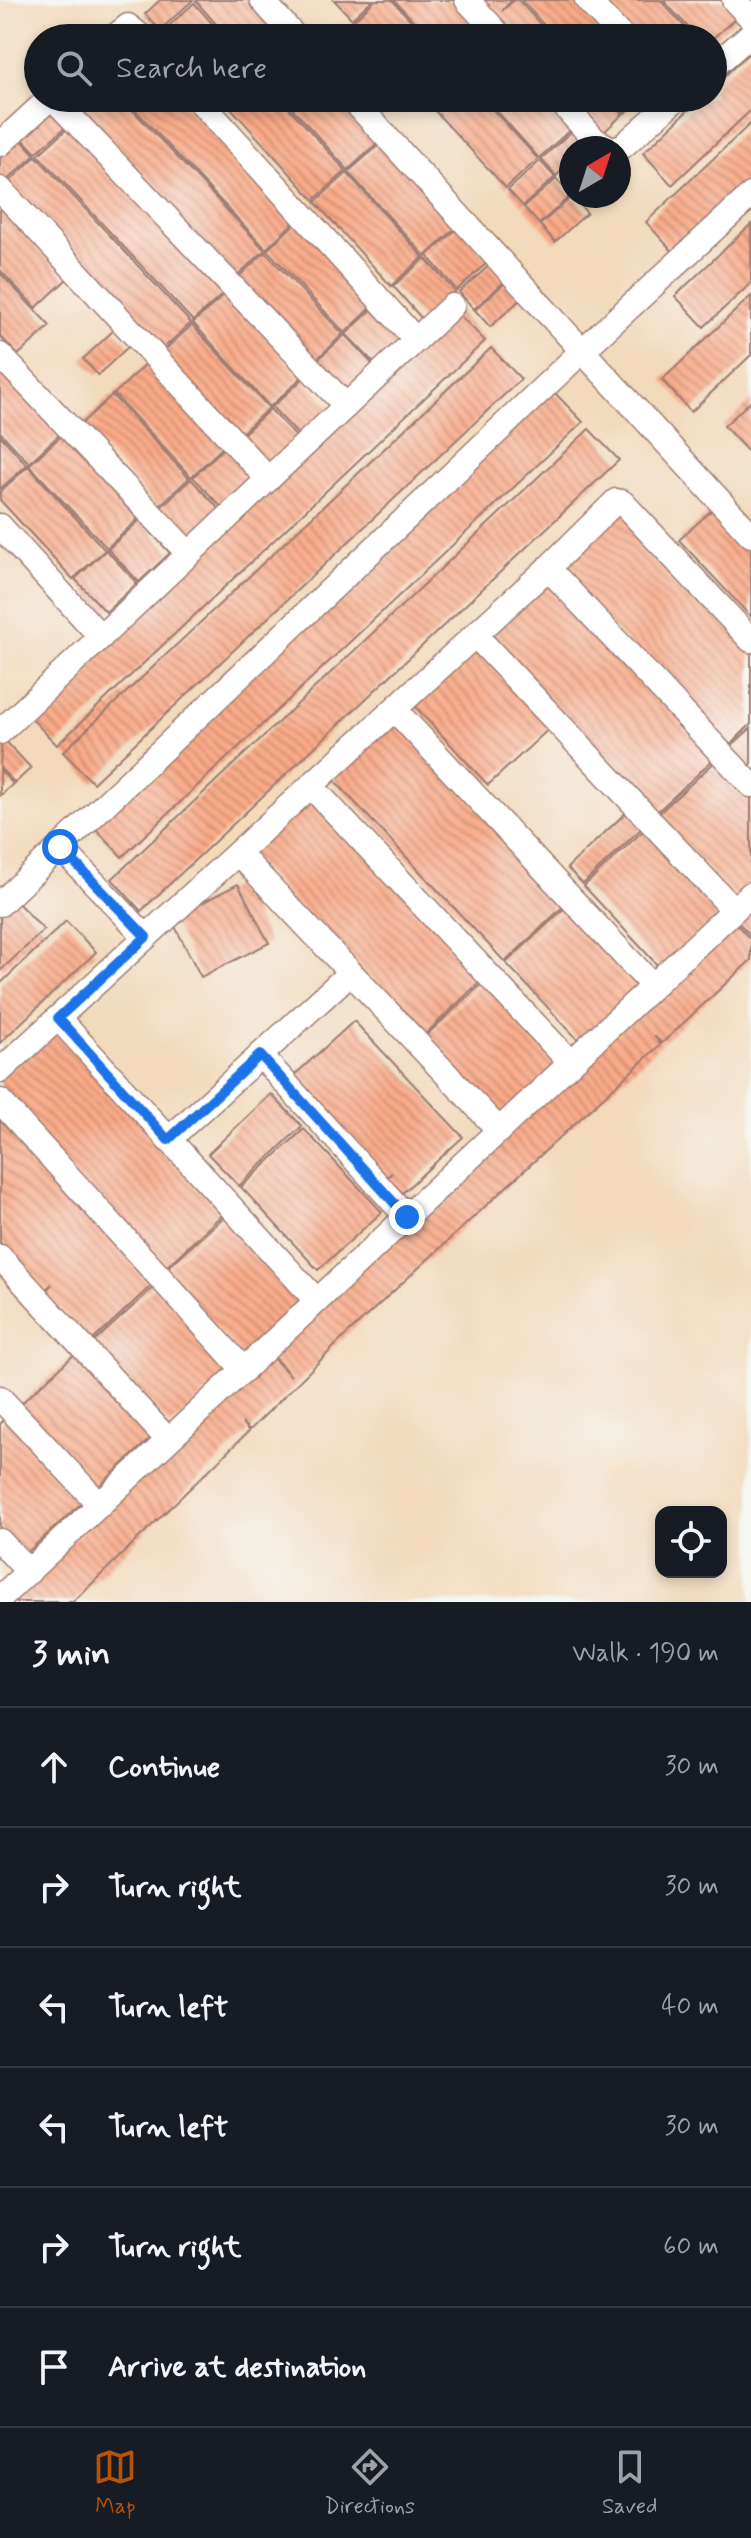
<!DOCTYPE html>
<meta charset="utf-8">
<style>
body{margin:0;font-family:Mynerve,sans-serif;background:#20242c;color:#f1f3f6}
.controls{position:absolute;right:24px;bottom:24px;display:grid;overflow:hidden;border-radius:16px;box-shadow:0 4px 12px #0003}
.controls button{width:72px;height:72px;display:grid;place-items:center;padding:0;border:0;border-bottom:2px solid #363941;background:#171b24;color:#f1f3f6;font:40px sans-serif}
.compass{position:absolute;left:559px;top:136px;width:72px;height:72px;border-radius:50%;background:#171b24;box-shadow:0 4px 12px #0003;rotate:39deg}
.stop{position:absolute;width:24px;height:24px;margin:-18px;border:6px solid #1a73e8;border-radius:50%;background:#fff}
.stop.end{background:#1a73e8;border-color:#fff;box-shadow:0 2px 8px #0008}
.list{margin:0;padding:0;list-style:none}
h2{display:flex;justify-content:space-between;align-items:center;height:104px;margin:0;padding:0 32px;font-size:34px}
h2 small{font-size:26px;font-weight:400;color:#9ea1a6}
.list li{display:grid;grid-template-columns:52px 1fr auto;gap:24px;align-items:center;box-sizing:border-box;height:120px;padding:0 32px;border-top:2px solid #363941}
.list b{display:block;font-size:30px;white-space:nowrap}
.list em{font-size:26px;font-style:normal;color:#9ea1a6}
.icon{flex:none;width:44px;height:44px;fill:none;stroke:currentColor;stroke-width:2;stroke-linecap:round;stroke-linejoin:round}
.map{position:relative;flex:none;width:751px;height:1602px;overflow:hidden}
.search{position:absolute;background:#171b24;box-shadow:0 4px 12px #0003;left:24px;right:24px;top:24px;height:88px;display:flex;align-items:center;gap:20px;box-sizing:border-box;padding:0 28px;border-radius:44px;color:#9ea1a6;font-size:30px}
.sheet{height:824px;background:#171b24}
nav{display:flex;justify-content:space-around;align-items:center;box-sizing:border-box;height:112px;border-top:2px solid #363941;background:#171b24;font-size:22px;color:#9ea1a6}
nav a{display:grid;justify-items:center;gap:4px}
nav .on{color:#b45309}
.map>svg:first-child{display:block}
.building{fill:url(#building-back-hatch)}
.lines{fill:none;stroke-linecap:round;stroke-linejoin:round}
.minor-casing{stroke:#9e7c73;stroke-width:27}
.minor{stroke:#fff;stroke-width:24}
.route{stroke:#1a73e8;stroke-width:10}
</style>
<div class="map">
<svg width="751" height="1602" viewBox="0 0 751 1602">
<defs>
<pattern id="building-back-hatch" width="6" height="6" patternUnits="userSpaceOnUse" patternTransform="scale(2)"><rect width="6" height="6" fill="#f9aa88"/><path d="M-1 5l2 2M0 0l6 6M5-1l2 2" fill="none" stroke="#cc8a6f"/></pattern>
</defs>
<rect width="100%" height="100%" fill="#f6f6f2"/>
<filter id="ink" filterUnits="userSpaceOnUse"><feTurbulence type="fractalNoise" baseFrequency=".0125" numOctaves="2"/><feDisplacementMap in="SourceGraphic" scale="16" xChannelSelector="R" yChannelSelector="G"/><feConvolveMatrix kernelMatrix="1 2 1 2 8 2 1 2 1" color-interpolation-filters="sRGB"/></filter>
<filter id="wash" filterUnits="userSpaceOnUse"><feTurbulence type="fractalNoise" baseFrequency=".006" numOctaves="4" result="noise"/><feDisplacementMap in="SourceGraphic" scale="32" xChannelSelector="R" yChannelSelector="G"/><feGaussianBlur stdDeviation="1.8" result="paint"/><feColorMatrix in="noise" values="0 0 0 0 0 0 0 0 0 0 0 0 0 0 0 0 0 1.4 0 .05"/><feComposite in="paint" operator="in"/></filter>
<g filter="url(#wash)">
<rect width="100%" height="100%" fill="#f2dabb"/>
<g id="blocks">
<!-- building -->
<g class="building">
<path d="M160 0H193L160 30 145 14Z"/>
<path d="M197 0H252L287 38H228L196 1Z"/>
<path d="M334 0H372L352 19Z"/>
<path d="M375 0H392L427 38H368L353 21Z"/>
<path d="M394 0H453L488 38H430Z"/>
<path d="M474 0H512L502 11 514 0H518L553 38H518L512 31 506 36Z"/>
<path d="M521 0H579L614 38H556Z"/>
<path d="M601 0H660L695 38H637Z"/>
<path d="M663 0H721L737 17 713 38H698Z"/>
<path d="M194 3 209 20 225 38H168L162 32Z"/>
<path d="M751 51V110L672 185 643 153 701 98H713V87Z"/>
<path d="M95 98H121L265 250 233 279 78 114Z"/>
<path d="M124 98H183L297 219 266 249Z"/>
<path d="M222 98H280L346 171 314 200Z"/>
<path d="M283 98H341L380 141 348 170Z"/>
<path d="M423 98H482L538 159 506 188Z"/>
<path d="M485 98H543L571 129 539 158Z"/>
<path d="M567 98H608L623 114 600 136Z"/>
<path d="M611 98H641L625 113Z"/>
<path d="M53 108 68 125 36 153 21 137Z"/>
<path d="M751 123V182L675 254 646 222Z"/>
<path d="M70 126 224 293 193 321 38 155Z"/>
<path d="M573 130 589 148H571V162L556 176 541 159Z"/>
<path d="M20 138 35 155 3 184 0 180V157Z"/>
<path d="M381 143 457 227 425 256 348 172Z"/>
<path d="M36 156 191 323 159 352 5 186Z"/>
<path d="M540 161 555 177 523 206 508 190Z"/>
<path d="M347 173 423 257 391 286 315 202Z"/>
<path d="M556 179 571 195 539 224 524 207Z"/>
<path d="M572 196 587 213 555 242 540 225Z"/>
<path d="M0 207 67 279 36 308 0 270Z"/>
<path d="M298 221 376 303 345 333 267 250Z"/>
<path d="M751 224V283L704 327 675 296Z"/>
<path d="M458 228 489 261 457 290 427 256Z"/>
<path d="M265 252 343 334 312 364 234 281Z"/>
<path d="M425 258 455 291 423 320 393 286Z"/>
<path d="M491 264 506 280 474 309 459 292Z"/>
<path d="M0 273 50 326 18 355 0 336Z"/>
<path d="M507 281 522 298 490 327 475 310Z"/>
<path d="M225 294 302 377 270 407 193 323Z"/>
<path d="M751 296V355L691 412 662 380Z"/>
<path d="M378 304 409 337 377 366 346 334Z"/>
<path d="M455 310 485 341 57 745 27 714Z"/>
<path d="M192 325 269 408 237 437 160 354Z"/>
<path d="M114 330 129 346 98 375 83 359Z"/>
<path d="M345 335 376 368 344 397 313 364Z"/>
<path d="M491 348 521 379 93 783 63 752Z"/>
<path d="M146 364 223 447 191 477 114 394Z"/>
<path d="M0 369 60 434 29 463 0 432Z"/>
<path d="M304 378 334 411 303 440 272 407Z"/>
<path d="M553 391 583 422 122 857 93 826Z"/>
<path d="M112 395 189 478 158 507 81 424Z"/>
<path d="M751 401V455L724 426Z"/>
<path d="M270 409 301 442 270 471 239 438Z"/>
<path d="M589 429 619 460 141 911 112 879Z"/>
<path d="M0 435 27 465 0 489Z"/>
<path d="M61 436 138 519 107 548 29 465Z"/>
<path d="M224 448 255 481 224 510 193 477Z"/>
<path d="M28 466 105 550 73 579 0 500V492Z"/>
<path d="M191 479 222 512 190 541 160 508Z"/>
<path d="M618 506 751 648V724L727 748 555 565Z"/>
<path d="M715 507 751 543V617L679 540Z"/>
<path d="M140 520 170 553 139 582 108 549Z"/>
<path d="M106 550 137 583 106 612 75 579Z"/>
<path d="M547 573 718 755 655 814 484 632Z"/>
<path d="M474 643 552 726 488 785 411 702Z"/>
<path d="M397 720 568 902 505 962 333 779Z"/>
<path d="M751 728V774L728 749Z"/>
<path d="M2 737 31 768 15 783 0 768Z"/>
<path d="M720 757 751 790V883L734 898 656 816Z"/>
<path d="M0 770 13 784 0 796Z"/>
<path d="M313 796 484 978 421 1038 249 855Z"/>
<path d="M630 809 645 825 583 884 567 868Z"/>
<path d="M647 827 724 910 661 969 584 886Z"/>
<path d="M238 884 269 943 201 977 171 919Z"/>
<path d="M14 899 44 930 0 971V912Z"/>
<path d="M751 902V936L734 918Z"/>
<path d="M569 904 647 987 584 1046 506 963Z"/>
<path d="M732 919 751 940V960L662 1043 654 1036 661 1044 346 1335 250 1430 242 1423 249 1431 73 1602H10L267 1352 291 1376 268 1351 681 965 690 972 682 964Z"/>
<path d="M66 921 96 952 0 1043V984Z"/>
<path d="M486 980 563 1063 499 1122 422 1039Z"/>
<path d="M354 1021 463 1137 399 1196 384 1180 392 1173 383 1179 290 1079Z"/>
<path d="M56 1029 226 1211 163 1270 0 1096V1080Z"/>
<path d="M271 1094 302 1126 239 1186 208 1154Z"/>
<path d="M0 1116 155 1282 92 1341 45 1292 52 1284 44 1291 0 1243Z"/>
<path d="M304 1129 382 1212 318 1270 241 1187Z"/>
<path d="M228 1213 305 1296 241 1355 164 1271Z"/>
<path d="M157 1284 234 1367 170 1426 93 1343Z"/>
<path d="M78 1351 155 1434 92 1493 14 1410Z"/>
<path d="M9 1416 86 1499 22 1557 0 1533V1424Z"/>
</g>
</g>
</g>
<g filter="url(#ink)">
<use href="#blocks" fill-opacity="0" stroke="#9e7c73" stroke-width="2"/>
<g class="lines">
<!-- minor casing -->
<g class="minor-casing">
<g id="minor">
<path d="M262 0 296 38"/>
<path d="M467 0 502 38"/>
<path d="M587 0 623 38"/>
<path d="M734 0 751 18"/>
<path d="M113 38 128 26 143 38"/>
<path d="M713 67 751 34"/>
<path d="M53 98 346 406"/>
<path d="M197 98 416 340"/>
<path d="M351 98 751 535"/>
<path d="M557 98 595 140 610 148"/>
<path d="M0 144 50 98"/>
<path d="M617 148 624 145 677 98"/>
<path d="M0 189 268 479"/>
<path d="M0 355 189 554"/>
<path d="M0 526 101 637"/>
<path d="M548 568 751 785"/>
<path d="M475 635 734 910"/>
<path d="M395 710 653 986"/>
<path d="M0 732 452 306"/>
<path d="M311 786 571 1063"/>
<path d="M60 847 146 937"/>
<path d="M238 853 499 1130"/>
<path d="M0 904 582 351 751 195"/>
<path d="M58 1018 317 1301"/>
<path d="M260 1055 407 1217"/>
<path d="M0 1071 548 568 616 501 622 502 751 640"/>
<path d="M0 1101 244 1370"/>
<path d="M168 1140 350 973"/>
<path d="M0 1257 168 1440"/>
<path d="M0 1398 100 1505"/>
<path d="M0 1541 29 1572"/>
<path d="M0 1598 751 894"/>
</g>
</g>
<!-- minor -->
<use href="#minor" class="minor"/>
</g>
</g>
<g class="lines" filter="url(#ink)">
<!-- route -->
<path class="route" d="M60 847 146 937 58 1018 168 1140 260 1055 407 1217"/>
</g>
</svg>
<div class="controls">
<button><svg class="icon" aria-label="locate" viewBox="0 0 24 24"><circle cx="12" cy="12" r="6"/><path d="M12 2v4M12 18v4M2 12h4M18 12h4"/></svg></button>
</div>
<svg class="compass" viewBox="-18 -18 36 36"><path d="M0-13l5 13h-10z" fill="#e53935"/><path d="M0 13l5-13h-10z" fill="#9ea1a6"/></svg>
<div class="stop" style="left:60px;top:847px"></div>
<div class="stop end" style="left:407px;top:1217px"></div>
<div class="search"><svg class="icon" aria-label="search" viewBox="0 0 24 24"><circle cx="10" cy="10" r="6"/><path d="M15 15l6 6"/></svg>Search here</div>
</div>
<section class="sheet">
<h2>3 min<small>Walk · 190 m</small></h2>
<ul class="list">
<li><svg class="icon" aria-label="ahead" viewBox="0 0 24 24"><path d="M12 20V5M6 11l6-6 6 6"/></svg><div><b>Continue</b></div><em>30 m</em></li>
<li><svg class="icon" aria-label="right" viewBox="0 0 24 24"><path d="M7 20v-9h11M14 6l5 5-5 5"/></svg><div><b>Turn right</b></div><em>30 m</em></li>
<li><svg class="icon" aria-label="left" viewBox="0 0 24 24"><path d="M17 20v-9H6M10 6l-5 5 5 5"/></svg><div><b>Turn left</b></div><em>40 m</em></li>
<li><svg class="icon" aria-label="left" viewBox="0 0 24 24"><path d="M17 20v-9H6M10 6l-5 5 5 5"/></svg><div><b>Turn left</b></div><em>30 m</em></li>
<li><svg class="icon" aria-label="right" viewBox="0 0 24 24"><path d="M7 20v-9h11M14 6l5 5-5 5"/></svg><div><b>Turn right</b></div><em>60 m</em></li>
<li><svg class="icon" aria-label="arrive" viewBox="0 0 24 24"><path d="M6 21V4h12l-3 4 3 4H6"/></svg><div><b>Arrive at destination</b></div></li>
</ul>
</section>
<nav>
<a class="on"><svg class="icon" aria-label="map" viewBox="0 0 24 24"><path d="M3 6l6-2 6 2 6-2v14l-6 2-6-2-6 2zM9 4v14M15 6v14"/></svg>Map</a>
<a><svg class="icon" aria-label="directions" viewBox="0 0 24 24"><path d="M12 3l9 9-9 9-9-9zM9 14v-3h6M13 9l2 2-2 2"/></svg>Directions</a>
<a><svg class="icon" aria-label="saved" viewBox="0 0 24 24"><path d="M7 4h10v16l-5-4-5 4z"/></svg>Saved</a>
</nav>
